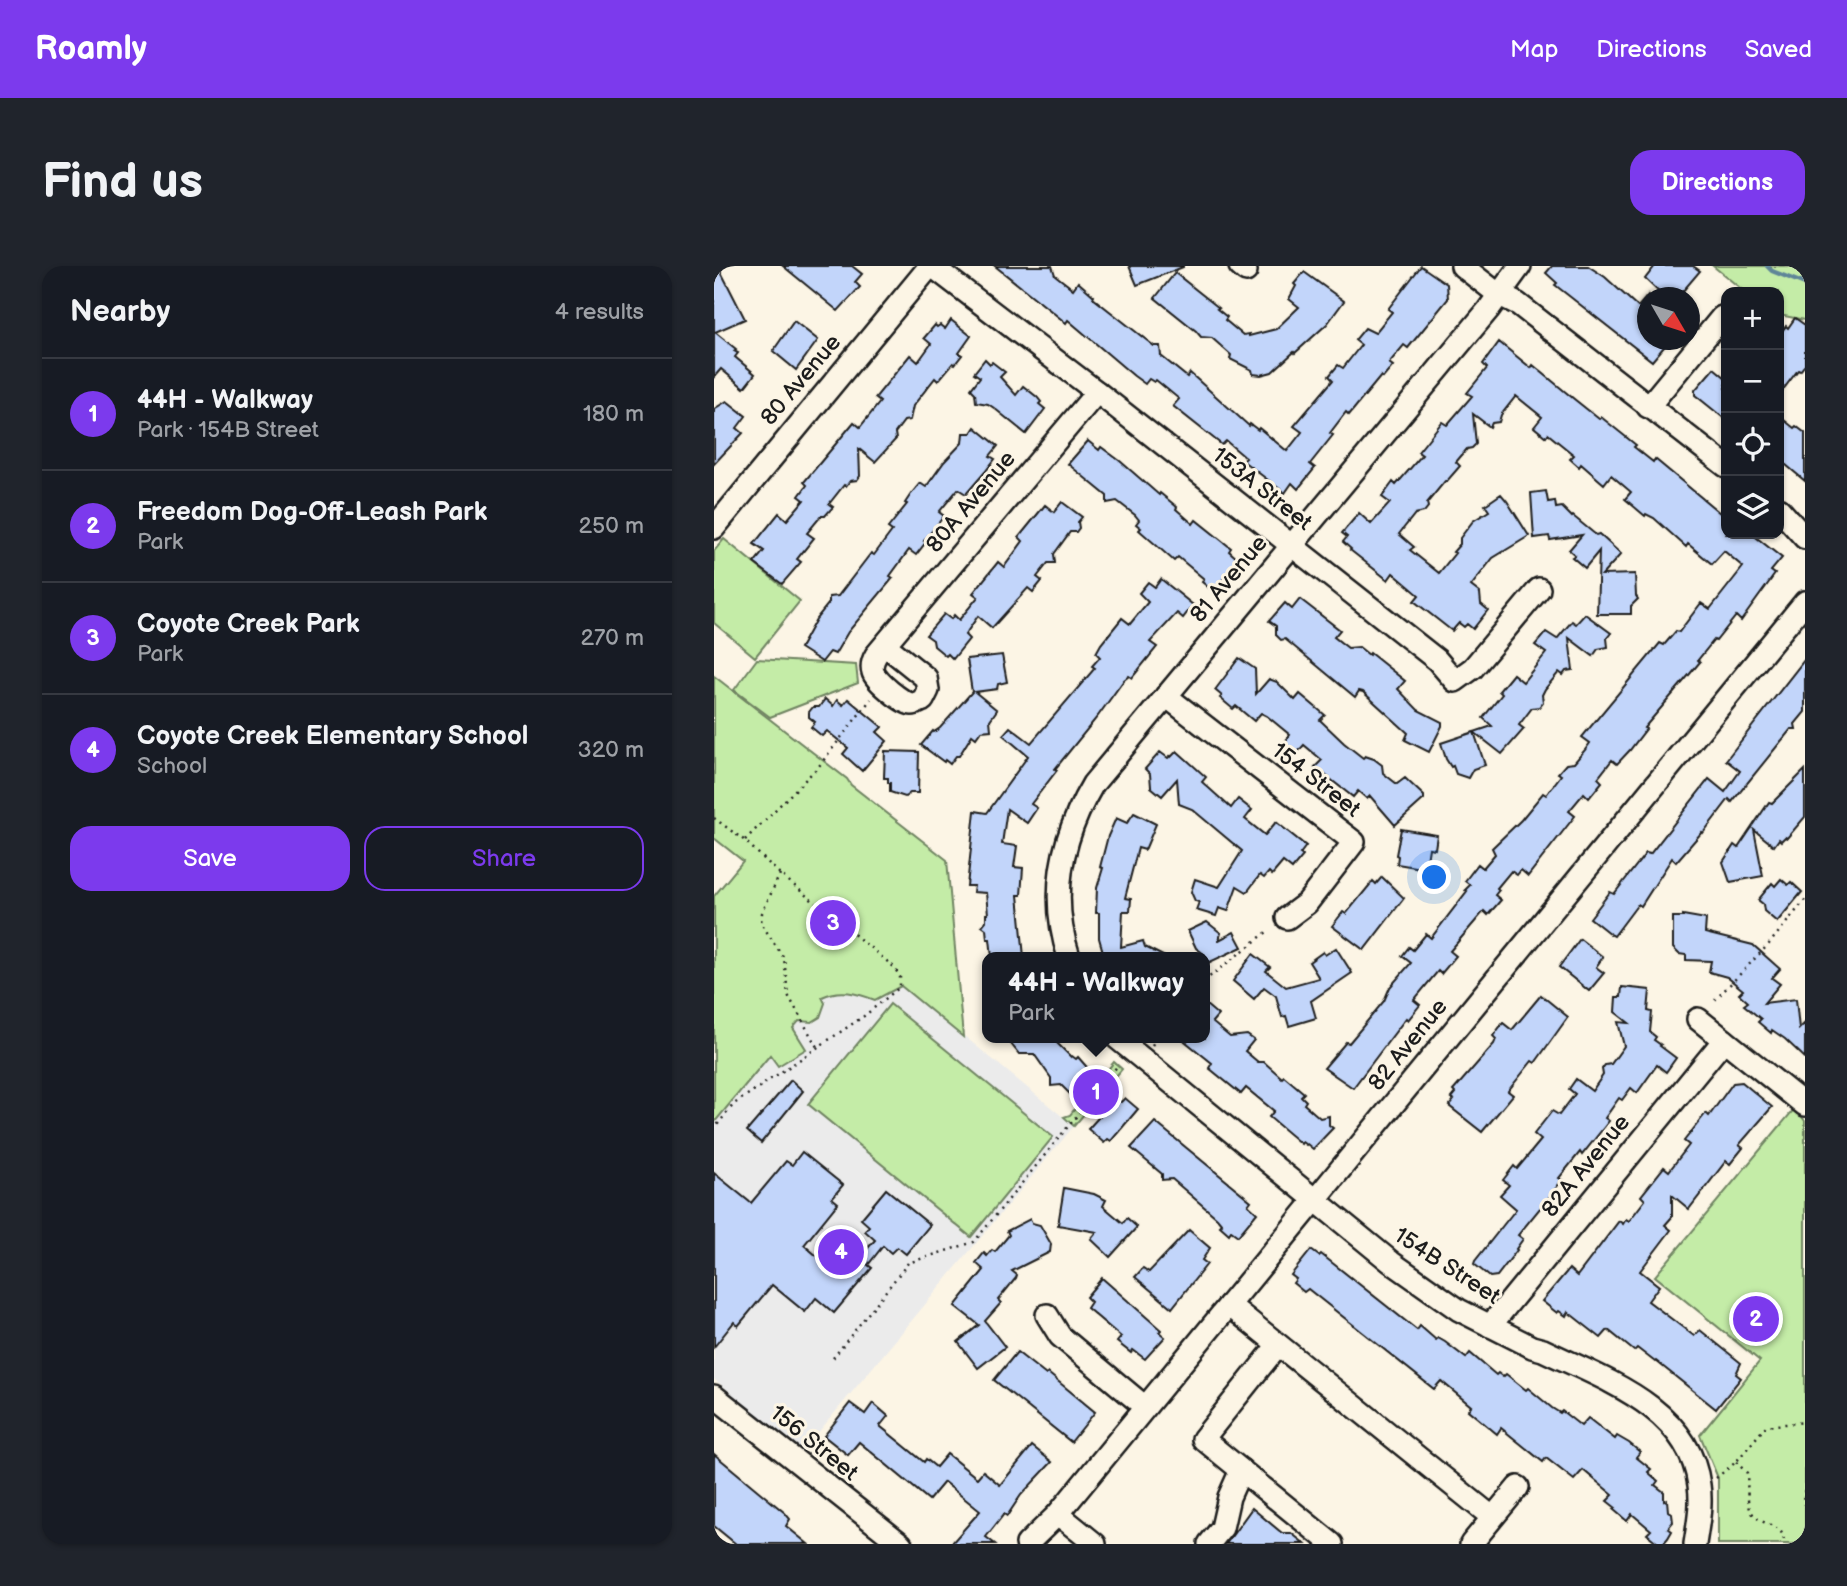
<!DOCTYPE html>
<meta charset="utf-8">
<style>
body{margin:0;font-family:"Balsamiq Sans",sans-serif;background:#20242c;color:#f1f3f6}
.controls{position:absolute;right:21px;top:21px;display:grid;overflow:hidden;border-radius:14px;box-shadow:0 2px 5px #0004}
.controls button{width:63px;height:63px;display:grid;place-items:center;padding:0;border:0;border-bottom:2px solid #363941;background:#171b24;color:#f1f3f6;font:35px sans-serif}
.compass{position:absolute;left:923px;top:21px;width:63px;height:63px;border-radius:50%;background:#171b24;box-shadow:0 2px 5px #0004;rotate:129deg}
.you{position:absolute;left:721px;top:612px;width:24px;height:24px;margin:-18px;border:5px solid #fff;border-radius:50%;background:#1a73e8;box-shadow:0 0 0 10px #1a73e833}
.badge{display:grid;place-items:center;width:46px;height:46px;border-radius:50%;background:#7c3aed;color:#fff;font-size:23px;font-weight:700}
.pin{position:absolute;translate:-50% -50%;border:4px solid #fff;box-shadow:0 2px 7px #0006}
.popup{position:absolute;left:268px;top:686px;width:228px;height:91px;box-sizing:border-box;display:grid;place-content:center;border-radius:14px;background:#171b24;filter:drop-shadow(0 2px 5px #0005);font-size:23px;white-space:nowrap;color:#9ea1a6}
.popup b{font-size:26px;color:#f1f3f6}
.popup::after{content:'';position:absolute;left:50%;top:100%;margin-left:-14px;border:14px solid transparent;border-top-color:#171b24}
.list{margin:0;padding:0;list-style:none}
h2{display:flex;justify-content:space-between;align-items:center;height:91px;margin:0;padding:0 28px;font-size:30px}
h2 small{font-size:23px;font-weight:400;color:#9ea1a6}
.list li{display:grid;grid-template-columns:46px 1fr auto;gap:21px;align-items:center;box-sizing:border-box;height:112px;padding:0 28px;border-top:2px solid #363941}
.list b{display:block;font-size:26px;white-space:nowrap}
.list p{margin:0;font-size:23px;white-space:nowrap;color:#9ea1a6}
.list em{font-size:23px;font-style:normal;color:#9ea1a6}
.actions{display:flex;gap:14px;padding:21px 28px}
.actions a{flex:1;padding:16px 0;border:2px solid #7c3aed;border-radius:21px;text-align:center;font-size:24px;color:#7c3aed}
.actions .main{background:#7c3aed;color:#fff}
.icon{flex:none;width:38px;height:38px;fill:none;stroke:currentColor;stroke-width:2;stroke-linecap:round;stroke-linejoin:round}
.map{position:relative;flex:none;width:1091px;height:1278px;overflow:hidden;border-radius:21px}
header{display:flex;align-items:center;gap:42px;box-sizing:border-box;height:98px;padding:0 35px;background:#7c3aed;color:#fff}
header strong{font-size:33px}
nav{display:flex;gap:38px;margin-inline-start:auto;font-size:24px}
.intro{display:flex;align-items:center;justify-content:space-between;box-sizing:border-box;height:168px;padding:0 42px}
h1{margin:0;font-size:49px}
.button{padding:18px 32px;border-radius:21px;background:#7c3aed;color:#fff;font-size:24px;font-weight:700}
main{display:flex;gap:42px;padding:0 42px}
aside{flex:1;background:#171b24;border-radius:21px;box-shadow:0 2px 5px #0004}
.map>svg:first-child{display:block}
.built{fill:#ebebeb}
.green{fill:#c4eca7;stroke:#708462;stroke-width:2}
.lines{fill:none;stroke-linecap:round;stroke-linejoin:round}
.stream{stroke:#5e8598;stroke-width:4.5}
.building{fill:#c2d5fa;stroke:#1c1c1c;stroke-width:2}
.minor-casing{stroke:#1c1c1c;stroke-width:26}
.path{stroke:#1c1c1c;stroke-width:2.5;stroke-dasharray:2 5;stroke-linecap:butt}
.minor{stroke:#fcf5e5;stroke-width:21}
.labels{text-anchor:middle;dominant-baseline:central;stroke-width:6;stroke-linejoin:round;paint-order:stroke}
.street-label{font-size:23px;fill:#1c1c1c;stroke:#fcf5e5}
</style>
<header>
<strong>Roamly</strong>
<nav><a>Map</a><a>Directions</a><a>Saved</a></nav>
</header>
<div class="intro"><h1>Find us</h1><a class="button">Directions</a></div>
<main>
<aside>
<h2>Nearby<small>4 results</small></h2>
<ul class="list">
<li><span class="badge">1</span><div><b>44H - Walkway</b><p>Park · 154B Street</p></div><em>180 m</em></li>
<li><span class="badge">2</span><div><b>Freedom Dog-Off-Leash Park</b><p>Park</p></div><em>250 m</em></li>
<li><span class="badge">3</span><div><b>Coyote Creek Park</b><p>Park</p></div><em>270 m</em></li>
<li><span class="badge">4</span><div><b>Coyote Creek Elementary School</b><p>School</p></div><em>320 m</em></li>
</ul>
<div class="actions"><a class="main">Save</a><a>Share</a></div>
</aside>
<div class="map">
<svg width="1091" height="1278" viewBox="0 0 1091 1278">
<rect width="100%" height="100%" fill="#fcf5e5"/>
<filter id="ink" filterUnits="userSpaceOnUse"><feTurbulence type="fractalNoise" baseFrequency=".0143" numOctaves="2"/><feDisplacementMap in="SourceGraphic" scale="14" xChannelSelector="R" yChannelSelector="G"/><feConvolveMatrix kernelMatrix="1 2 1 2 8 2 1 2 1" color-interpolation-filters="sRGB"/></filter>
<g filter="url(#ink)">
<!-- built -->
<path class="built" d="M144 683 360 860 88 1186 0 1113V857Z"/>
<!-- green -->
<g class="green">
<path d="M999 0H1091V54L1065 49V26H1031Z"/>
<path d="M10 273 86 335 41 391 0 357V285Z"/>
<path d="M43 393 142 399 144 417 56 451 20 424Z"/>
<path d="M0 410 133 513 137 519 233 594 249 771 187 720 161 734C143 727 126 722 108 731L111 737 106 751 98 756 85 755 79 762 92 783 64 800 56 789 0 857V630L29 595 0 572Z"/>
<path d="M176 738 339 871 257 971 94 838Z"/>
<path d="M400 796 408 803 360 860 350 851 356 849Z"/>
<path d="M1081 842 1091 855V1278H1004V1212L986 1169 1046 1095 941 1010Z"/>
</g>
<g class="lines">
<!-- stream -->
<path class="stream" d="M1053 0 1058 5 1091 18"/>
</g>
<!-- building -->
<g class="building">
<path d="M0 0H4L31 53 1 66 22 83 20 85 24 87 21 91 41 108 30 122 7 103 0 111Z"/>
<path d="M69 0H138L148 8 141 16 146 21 124 45Z"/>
<path d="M281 0H338L341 9 359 23 364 16 380 30 379 32 440 80H446L447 90 473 111 476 107 535 160 536 158 544 164 545 162 573 185 588 166 580 160 619 114 615 110 624 99 629 102 647 79 641 74 651 62 661 67 678 46 674 43 707 0 733 18 734 33 694 82 690 79 675 97 679 100 669 112 667 110 635 149 632 146 616 167 619 169 596 198 601 202 584 223 578 217 571 227 529 195 532 192 512 175 508 179 459 140 465 133 442 114 440 116 435 113 431 118 420 110 354 54 352 57Z"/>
<path d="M415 0H469V1L423 19Z"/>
<path d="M838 0H874L891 11 924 41 934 29V74H956L938 95 841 19 843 17 832 7Z"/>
<path d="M941 0H979L986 5 963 32H951L931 13Z"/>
<path d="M590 6 630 35 613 58 581 87 580 86 558 106 547 109 539 108 538 104 516 93 517 89 498 72 487 71 482 65 441 32 461 7 505 42 503 43 513 51 511 54 529 69 535 68V70L562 63 585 41 575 33 582 20 580 18Z"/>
<path d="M1081 52 1091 59V99L1086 105 1084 104 1065 129V69L1072 60 1074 62Z"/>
<path d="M237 54 257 70 245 87 248 89 241 98 239 97 224 115 221 112 199 140 196 154 190 155 181 167 182 173 161 196 145 183 146 210 143 214 136 215 132 220 130 219 115 238 119 241 111 250H107L93 267 100 272 83 293 87 296 68 318 40 297 50 285 40 278 65 247 73 254 90 234 85 230 93 219 90 216 140 156 146 161 166 136 161 132 196 89 204 96 217 78 210 72 221 59 223 61 226 59 231 63Z"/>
<path d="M80 55 104 74 82 104 59 85Z"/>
<path d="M785 76 817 102 819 99 860 133 885 153 887 151 922 179 920 181 939 196 941 193 1012 252V268H1038L1068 292 1057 305 1061 308 1027 355 1022 350 1002 375 1000 374 984 394 986 396 930 462 932 463 916 484 903 498 898 494 884 512 888 516 875 532 870 527 855 545 861 550 814 610 807 604 803 609 797 605 783 622 785 624 781 629 787 634 774 649 770 645 736 685 742 690 727 708 724 705 700 734 706 739 694 754 692 752 639 822 610 802 632 776 635 777 670 735 676 721 697 697 688 690 695 681 699 684 712 668 717 672 753 625 751 624 756 619 751 615 764 598 769 602 781 588 778 582 807 554 829 527 832 529 847 509 844 507 852 498 860 497 871 484 876 477 868 471 946 377 950 379 962 365 965 366 987 337 996 343 1029 301 1010 285 998 298 974 278 972 281 940 252 932 248 931 250 911 233 917 226 897 209 890 218 867 198 865 201 856 193 860 189 834 168 832 171 820 161 828 151 802 130 787 149 785 156 778 157 776 161 759 148 762 178 758 182 753 183 742 196 746 200 733 215H731L713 237 714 241 710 246 701 248 685 268 700 281 696 284 725 307 741 287 739 286 746 278V272L759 255 775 245 771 239 787 228 793 235 815 270 779 292 757 320 766 327 767 338 774 344 759 363 753 358 750 361 745 357 738 365 700 335 705 329 679 307 674 314 636 284 637 283 629 276 633 271 628 267 645 247 657 258 676 237 668 231 679 216 682 219 708 189 704 186 728 156 733 159 758 130 753 127 773 102 769 98Z"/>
<path d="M271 93 276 98 278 96 291 106 286 111 302 129 309 120 323 131 327 136 325 138 331 143 312 168 280 142 274 138 262 136 261 127 257 123 266 111 260 107Z"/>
<path d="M1000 102 1012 112V154L981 129V124Z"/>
<path d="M13 135 32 150 23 162 29 167 0 198V143Z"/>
<path d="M1065 150 1080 162 1082 160 1091 167V215L1065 193Z"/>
<path d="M261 161 284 180 276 190 281 193 271 206 252 228 244 223 225 246 230 250 210 275 212 276 202 289 195 284 176 310 179 312 134 366 121 388 116 386 108 396 86 382 102 353 115 337V331L124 330 157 287 160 289 178 265 174 262 193 238 191 237 197 228 206 217 212 221 230 196 248 177 249 167H257Z"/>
<path d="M374 175 385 184 387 181 406 195 445 229 446 227 463 241 462 243 479 258 482 254 517 282 515 285 525 294 499 325 488 316 490 313 464 291 460 295 425 264 427 262 422 258 425 254 421 249 403 235 393 237V230L354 198Z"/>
<path d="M832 225 834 236 841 235 842 242 848 241 858 251 859 250 882 269 885 268 907 288 888 309 921 308 922 330 924 333 917 340V348H883L885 285 871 302 858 291 861 289 855 284 868 269 836 274 835 270 820 272 817 227Z"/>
<path d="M348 236 368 251 364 256 365 262 362 266H356L340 288 341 297H334L323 311 328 315 319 326 314 322 278 362 264 350 251 369 255 373 239 393 234 388 232 390 220 380 219 374 212 369 230 348 237 353 240 349 245 354 264 331 259 327 284 296 290 301 309 275 305 271 331 239 340 246Z"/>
<path d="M447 313 479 339 469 352 463 347 436 376 443 381 418 412 415 410 410 414 384 450 341 503 343 504 317 538 323 542 313 557 293 543 288 578 303 580 300 601 309 602 307 629H304L310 691H278L276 673H273L272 663 268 660 272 655V648H274L272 627 259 626 260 620H253L261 545 273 547 314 490 289 469 296 461 317 477 381 402 378 400 386 391 382 387 387 378 408 352 416 358 434 336 425 327 434 316 441 321Z"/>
<path d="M586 333 626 364 620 371 634 382 645 381 655 389 656 387 691 415 684 423 704 444 728 456V460L715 486 691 474 694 467 649 426 645 425 641 431 571 373 567 374 562 369V360L555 355 571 337 578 343Z"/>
<path d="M871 348 897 367 893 372 894 381 884 383 879 390 855 372 859 404 852 405 849 409 845 406 831 423 828 429 829 436 825 441 818 442 805 459 810 463 788 488 760 466 778 460 769 452 788 428 785 425 799 408 809 416 832 387 821 379 832 366 843 373 858 355 862 358Z"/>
<path d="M288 389 293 416 284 418 283 423 261 426 283 444 276 454 277 464 267 465 262 472 258 469 245 490H242L236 498 231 494 230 496 207 479 219 465 220 466 226 462 258 426 253 393Z"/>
<path d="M525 392 541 403 542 428 555 413 563 416 581 434 586 428 611 449 606 454 630 477 649 492 651 490 660 493 668 499 669 507 683 518 691 512 710 530V533L681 559 656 530 653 533 644 525 639 531 601 501 608 494 590 479 583 487 570 477 576 469 553 450 547 447 540 455 522 440 519 443 506 432 508 430 501 424Z"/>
<path d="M1091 393V446L1081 458 1082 463H1077L1018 536 1015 533 989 567 988 566 962 596 958 592 927 640 924 638 900 670 896 668 876 652 896 626 900 628 932 587 936 588 995 513 1011 526 1026 505 1012 494Z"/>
<path d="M111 433 119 440 123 434 129 439 134 433 168 461 163 466 173 475 148 505 129 488 134 482 113 465 108 470 97 461 101 456 95 451V446L99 441H105Z"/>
<path d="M760 466 771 499 759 503 754 512 742 508 739 500 737 501 732 493 727 477Z"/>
<path d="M171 485 205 486 204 527H196L191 531 176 526V517H174V512H170Z"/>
<path d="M463 485 492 511 488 516 517 542 524 533 538 544 531 553 551 569 562 556 592 580 586 588 589 590 578 603 569 596 558 609 555 606 550 612 546 609 533 626 523 620 514 645 505 642 502 650 482 644 485 636 481 635 477 626 481 613 505 621 528 585 478 543 465 538 463 513 448 530 437 521 436 508 431 503 446 486 454 492 456 490 457 491Z"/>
<path d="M1091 504V551L1073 572 1071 571 1067 575 1065 573 1060 580 1040 564 1049 610 1016 616 1009 596 1020 579 1024 582 1055 536 1058 537Z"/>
<path d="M420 547 442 558 431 584 424 582 411 632 417 633 416 645H409L407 681 429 675 431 681 451 691H383L382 688 389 686 385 672V647H382L383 622 389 602 386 601 394 570 402 552 413 557Z"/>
<path d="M687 563 723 569 721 583 715 582 713 595H708L707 602 683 598 684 590 682 589Z"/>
<path d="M668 611 690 632 650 684 618 660 629 646 632 648 659 615 662 618Z"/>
<path d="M1067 613 1074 619 1077 616 1088 626 1063 656 1050 645 1049 638 1044 634 1058 617 1061 620Z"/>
<path d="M969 649 992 653 991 667 1039 679 1066 703 1058 712 1066 718 1050 737 1082 733 1085 763 1091 757V792L1071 773 1058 764 1057 767 1044 756 1047 753 1030 739 1034 736 1025 728 1029 724 1013 711 995 706 997 695 972 694V689L965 688 959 682V651H969Z"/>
<path d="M493 656 507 667 505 674 520 666 528 681 494 697 490 688 482 682 474 665Z"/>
<path d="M866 673 889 691 882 701 890 707 875 725 845 701Z"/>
<path d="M622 682 638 707 597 735 602 752 575 760 572 750 568 751 562 730 550 721 540 733 519 715 539 688 556 701 552 705 572 721 605 712 595 696 609 686 611 689Z"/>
<path d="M908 721 936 724 934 745 938 746 936 766 942 771 940 774 947 779 946 780 962 792 952 806 943 799 923 827 917 822 908 834 905 832 891 852 895 855 868 889 866 886 845 912 848 914 836 930 804 969 809 973 802 983 803 984 783 1010 776 1011 760 998 761 995 802 943 786 929 795 919 789 914 800 900 803 903 827 874 820 868 838 845 845 849 861 828 855 823 862 813 878 825 889 809 888 803 891 799 897 798 910 780 904 756 915 757 901 746 902 731H907Z"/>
<path d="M827 729 854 751 821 797 818 795 794 825 799 829 768 866 735 840 740 834 737 832 741 827 739 825 780 778 782 773 779 770 789 757 798 764Z"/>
<path d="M491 738 504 749 498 756 516 771 533 769 540 774 531 785 544 796H550L568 812 570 810 590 827 587 830 592 835 590 838 606 852 615 850V859L619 862 599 883 593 878 592 879 588 876 587 878 555 851 560 845 532 822 527 828 495 802 498 797 467 772H491Z"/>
<path d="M305 772H338L357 791 358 790 362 793 364 791 379 808 369 820 365 817 356 828 347 819 337 820V812L320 788H305L297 778Z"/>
<path d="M77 814 89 825 47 877 33 865Z"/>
<path d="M1028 816 1058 841 1025 879 1029 882 1016 898 1012 895 975 943 958 929V951L951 959 957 964 926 1005 945 1020 934 1035 980 1070 986 1064 1027 1097 1022 1108 1027 1112 1002 1143 942 1095 941 1096 923 1082 920 1085 894 1064 887 1072 854 1046 852 1050 845 1045 843 1047 828 1035 855 1003 863 1010 905 955 909 958 912 953 915 955 931 934 927 930 950 901 955 905 975 879 970 875 992 847 995 850 1019 817Z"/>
<path d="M402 832 407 836 411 832 424 843 397 875 394 873 390 877 374 863Z"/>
<path d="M441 856 537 935 534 939 543 947 524 970 517 965 515 968 506 960 508 958 503 952 458 913 448 914V908L417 882Z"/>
<path d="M88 886 129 919 118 932 124 937 90 979 109 995 125 975 145 992 161 974 151 965 155 960 147 953 172 923 216 959 192 988 183 981 177 987 169 980 154 999 158 1002 120 1047 102 1032 91 1046 58 1019 24 1060 20 1056 0 1081V907L37 937 72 895 78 899Z"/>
<path d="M350 922 380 928 392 934 389 940 409 957 413 952 423 961 396 991 377 973 383 966 344 959Z"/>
<path d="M316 953 318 957 326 959 337 978 336 986 298 1005 303 1009 302 1012 284 1034 287 1037 271 1055 291 1081 264 1102 244 1076 265 1059 241 1040 270 1004 262 997 270 987 273 990 278 984 281 986 295 969 293 965Z"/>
<path d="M475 964 496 982 488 994 493 998 458 1042 421 1011 429 1002 435 1006Z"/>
<path d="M597 984 605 990 607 988 703 1064 706 1060 722 1074 724 1072 731 1076 752 1092 756 1087 782 1109 784 1107 789 1111 792 1108 812 1124 814 1122 838 1142 846 1147 848 1145 867 1160 874 1152 901 1173 903 1170 915 1177 926 1186 922 1191 937 1203 934 1206 944 1215 941 1219 950 1226V1235L953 1234 954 1245 958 1248 959 1256 954 1262 958 1265 954 1272 949 1278H945L933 1268 937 1264 918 1248 913 1255 900 1244 902 1242 893 1235 899 1229 869 1204 860 1214 832 1192 829 1196 787 1162 783 1168 754 1144 757 1140 727 1115 720 1123 594 1023 590 1026 579 1017 582 1013 577 1009Z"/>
<path d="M388 1012 447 1064 445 1066 451 1071 431 1093 419 1084 417 1087 403 1076 407 1071 373 1042 377 1036 372 1031Z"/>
<path d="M303 1086 332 1109 334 1107 381 1146 357 1176 280 1114Z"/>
<path d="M136 1137 151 1148 159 1137 174 1150 166 1160 210 1196 212 1193 222 1201 233 1188 263 1212 269 1205 286 1219 318 1180 338 1196 307 1229 293 1250 290 1248 272 1271 281 1278H237L266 1245 230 1216 215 1234 145 1176 134 1189 110 1170Z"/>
<path d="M0 1188 71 1247 76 1253 72 1260 94 1278H22L0 1260Z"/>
<path d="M538 1242 568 1267H577L591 1278H512Z"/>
</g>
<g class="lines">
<!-- minor casing -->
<g class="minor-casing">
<g id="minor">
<path d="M218 0 383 126 723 394 741 415 759 402 825 323"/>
<path d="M526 0 532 5"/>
<path d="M748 0 784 28 804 38 1012 200"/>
<path d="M934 141 1008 51"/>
<path d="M1065 243 1091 272"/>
<path d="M0 262 216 0"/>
<path d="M171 379 212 412 214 424 209 434C205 436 202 438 198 438 189 438 161 414 159 406 157 400 159 394 162 389L383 126"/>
<path d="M452 430 640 576 593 637 573 652"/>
<path d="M355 691C335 630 347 572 379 518L774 44 806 0"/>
<path d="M984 753 1091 839"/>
<path d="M403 772 677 996 745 1044 818 1081 829 1084C889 1113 975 1141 985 1219 988 1239 984 1258 981 1278"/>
<path d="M515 1039 778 1251"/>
<path d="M333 1049 346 1070 431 1141"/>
<path d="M776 1060 1010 774"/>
<path d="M564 1079 489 1173 618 1278"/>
<path d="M0 1130 187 1278"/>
<path d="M344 1248 381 1278"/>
<path d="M313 1278 344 1248 1091 336"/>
<path d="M495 1278 508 1262 515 1231 527 1204"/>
<path d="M757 1278 804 1221"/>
</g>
</g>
<!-- path -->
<g class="path">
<path d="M0 552 31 575 66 608 180 701 186 711V721L150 750 20 838 0 863"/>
<path d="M31 574 105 500 157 433"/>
<path d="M66 608 48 647 47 657 70 692 74 729 103 781"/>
<path d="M490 715 553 666"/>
<path d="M1001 734 1055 678 1091 634"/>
<path d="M438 779 443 772"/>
<path d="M119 1092 194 997 260 976 405 798"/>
<path d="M1022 1196 1033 1207C1034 1218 1032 1235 1037 1245 1046 1262 1071 1255 1070 1278"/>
<path d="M1002 1212 1022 1196 1052 1160 1091 1156"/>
<path d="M1091 1224 1089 1230 1091 1239"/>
</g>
<!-- minor -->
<use href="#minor" class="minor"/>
</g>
</g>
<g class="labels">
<!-- street labels -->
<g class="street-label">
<text transform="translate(87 114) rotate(-50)">80 Avenue</text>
<text transform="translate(548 223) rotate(38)">153A Street</text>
<text transform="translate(257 236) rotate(-50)">80A Avenue</text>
<text transform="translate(515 313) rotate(-50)">81 Avenue</text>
<text transform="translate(602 514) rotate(38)">154 Street</text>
<text transform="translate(694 779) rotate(-51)">82 Avenue</text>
<text transform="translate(872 900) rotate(-51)">82A Avenue</text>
<text transform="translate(733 1000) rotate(33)">154B Street</text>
<text transform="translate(100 1177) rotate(39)">156 Street</text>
</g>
</g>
</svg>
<div class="controls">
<button>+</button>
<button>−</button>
<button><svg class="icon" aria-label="locate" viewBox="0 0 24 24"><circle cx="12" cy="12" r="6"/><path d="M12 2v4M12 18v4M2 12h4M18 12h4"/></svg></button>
<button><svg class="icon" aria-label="layers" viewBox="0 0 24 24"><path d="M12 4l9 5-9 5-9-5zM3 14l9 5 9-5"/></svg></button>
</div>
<svg class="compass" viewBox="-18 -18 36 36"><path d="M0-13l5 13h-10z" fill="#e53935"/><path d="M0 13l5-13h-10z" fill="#9ea1a6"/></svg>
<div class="you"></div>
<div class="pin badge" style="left:382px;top:826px">1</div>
<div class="popup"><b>44H - Walkway</b>Park</div>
<div class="pin badge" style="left:1042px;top:1053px">2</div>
<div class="pin badge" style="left:119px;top:657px">3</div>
<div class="pin badge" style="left:127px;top:986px">4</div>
</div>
</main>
